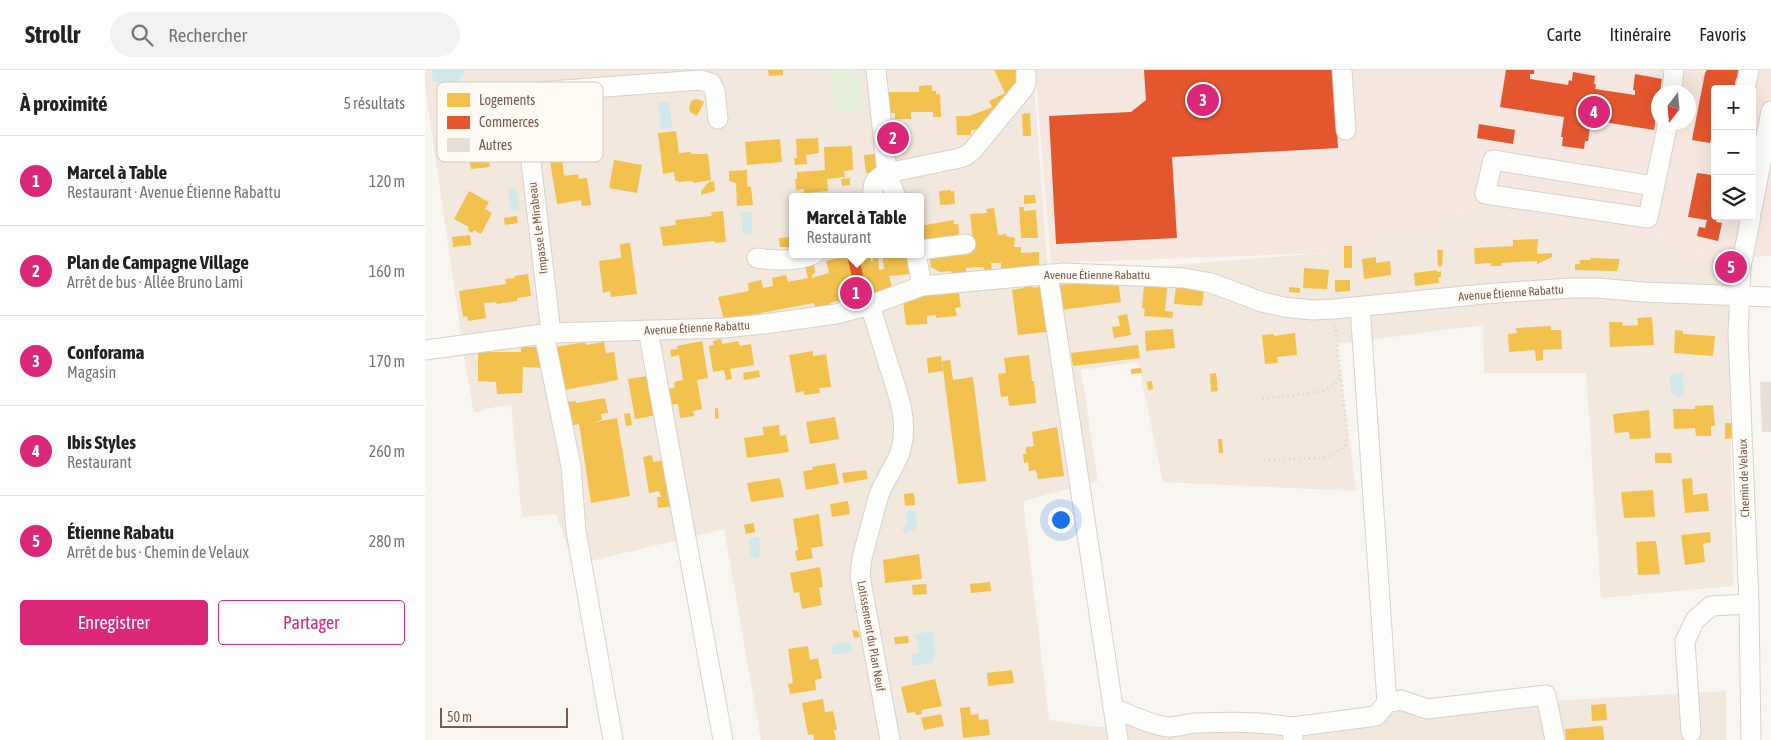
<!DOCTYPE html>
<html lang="fr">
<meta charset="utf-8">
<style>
body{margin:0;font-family:"Asap Condensed",sans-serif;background:#f2f2f2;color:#222}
.controls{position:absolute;right:15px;top:15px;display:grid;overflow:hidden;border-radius:5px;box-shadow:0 5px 20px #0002}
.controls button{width:45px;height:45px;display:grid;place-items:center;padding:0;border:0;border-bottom:1px solid #e0e0e0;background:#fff;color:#222;font:25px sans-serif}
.compass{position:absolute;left:1226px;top:15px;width:45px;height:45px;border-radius:50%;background:#fff;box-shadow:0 5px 20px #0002;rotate:196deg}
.scale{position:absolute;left:15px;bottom:12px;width:128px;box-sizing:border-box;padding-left:5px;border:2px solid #7a5c4d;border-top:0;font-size:14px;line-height:18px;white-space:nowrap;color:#7a5c4d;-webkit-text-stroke:4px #fffaf3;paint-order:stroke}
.you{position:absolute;left:635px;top:449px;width:18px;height:18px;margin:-12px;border:4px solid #fff;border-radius:50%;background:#1a73e8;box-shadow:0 0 0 8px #1a73e833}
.badge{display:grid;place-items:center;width:32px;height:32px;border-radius:50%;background:#db2777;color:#fff;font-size:16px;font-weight:700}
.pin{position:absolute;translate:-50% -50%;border:2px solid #fff;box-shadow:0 1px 5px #0006}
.popup{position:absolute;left:364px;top:123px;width:135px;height:65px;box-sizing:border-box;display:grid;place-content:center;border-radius:5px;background:#fff;filter:drop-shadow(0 1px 4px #0005);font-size:16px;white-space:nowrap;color:#767676}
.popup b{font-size:19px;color:#222}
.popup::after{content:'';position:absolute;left:50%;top:100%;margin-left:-10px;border:10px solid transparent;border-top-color:#fff}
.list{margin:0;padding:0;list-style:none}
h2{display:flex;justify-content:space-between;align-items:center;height:65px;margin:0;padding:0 20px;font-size:21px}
h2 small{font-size:16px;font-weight:400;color:#767676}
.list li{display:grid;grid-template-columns:32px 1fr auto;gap:15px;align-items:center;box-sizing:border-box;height:90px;padding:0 20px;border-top:1px solid #e0e0e0}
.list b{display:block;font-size:19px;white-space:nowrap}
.list p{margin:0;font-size:16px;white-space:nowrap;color:#767676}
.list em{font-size:16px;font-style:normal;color:#767676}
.actions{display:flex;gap:10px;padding:15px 20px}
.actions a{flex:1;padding:11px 0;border:1px solid #db2777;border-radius:5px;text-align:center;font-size:18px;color:#db2777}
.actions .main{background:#db2777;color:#fff}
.icon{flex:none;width:28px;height:28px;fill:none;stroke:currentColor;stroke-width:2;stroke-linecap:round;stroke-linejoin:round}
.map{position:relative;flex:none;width:1346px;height:670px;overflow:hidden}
header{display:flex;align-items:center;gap:30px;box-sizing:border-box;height:70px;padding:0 25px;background:#fff;border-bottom:1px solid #e0e0e0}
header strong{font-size:24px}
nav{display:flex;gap:28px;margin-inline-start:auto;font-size:18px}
.search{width:350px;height:45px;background:#f2f2f2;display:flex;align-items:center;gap:12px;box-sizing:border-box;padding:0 18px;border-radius:28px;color:#767676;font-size:19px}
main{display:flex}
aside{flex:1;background:#fff}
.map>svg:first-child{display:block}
.residential{fill:#f2e8de;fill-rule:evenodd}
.commercial{fill:#f6e8e1;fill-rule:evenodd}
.green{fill:#e7f0db}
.water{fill:#d0e8ea}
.homes{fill:#f2c14e}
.shops{fill:#e4572e}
.building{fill:#e6ded7}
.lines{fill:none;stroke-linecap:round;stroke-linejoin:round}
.minor-casing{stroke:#d7d1cb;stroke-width:21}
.path{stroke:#dcd5d0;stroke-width:3;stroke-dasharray:1 4;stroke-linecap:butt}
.minor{stroke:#fefefd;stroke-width:19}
.labels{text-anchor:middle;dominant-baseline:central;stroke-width:5;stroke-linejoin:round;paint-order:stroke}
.street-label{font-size:12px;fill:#7a5c4d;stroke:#fffaf3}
.key{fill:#fffaf3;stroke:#d7cbc1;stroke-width:1}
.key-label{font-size:14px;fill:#7a5c4d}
</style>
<header>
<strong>Strollr</strong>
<div class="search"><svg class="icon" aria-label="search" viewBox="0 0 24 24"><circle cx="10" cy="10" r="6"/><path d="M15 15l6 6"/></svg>Rechercher</div>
<nav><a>Carte</a><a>Itinéraire</a><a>Favoris</a></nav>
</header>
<main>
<aside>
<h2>À proximité<small>5 résultats</small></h2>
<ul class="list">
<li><span class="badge">1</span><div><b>Marcel à Table</b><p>Restaurant · Avenue Étienne Rabattu</p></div><em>120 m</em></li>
<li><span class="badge">2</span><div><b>Plan de Campagne Village</b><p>Arrêt de bus · Allée Bruno Lami</p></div><em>160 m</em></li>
<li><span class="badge">3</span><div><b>Conforama</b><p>Magasin</p></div><em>170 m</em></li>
<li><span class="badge">4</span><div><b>Ibis Styles</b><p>Restaurant</p></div><em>260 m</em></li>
<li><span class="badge">5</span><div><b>Étienne Rabatu</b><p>Arrêt de bus · Chemin de Velaux</p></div><em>280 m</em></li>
</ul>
<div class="actions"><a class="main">Enregistrer</a><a>Partager</a></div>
</aside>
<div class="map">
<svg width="1346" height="670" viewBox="0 0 1346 670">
<rect width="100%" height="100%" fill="#f9f5f0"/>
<!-- residential -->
<path class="residential" d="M0 0H608L623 204 902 183 1033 145 1237 170 1238 182 1302 188 1304 245 1308 516 1176 528 1161 303H1059L1058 255 912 274 931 421 738 412 713 292 656 300 673 411 598 431 624 650 673 657 1301 621V670H336L299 459 149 495 131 444 97 447 86 335 70 337 49 343 43 312 0 16ZM367 127H495V184H367Z"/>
<!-- commercial -->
<path class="commercial" d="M610 0H1346V186L1302 188 1238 182 1237 170 1033 145 902 183 626 193ZM1290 19H1327V146H1290ZM1234 22H1264V52H1234Z"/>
<!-- green -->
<path class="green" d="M405 0H434L437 40 409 42Z"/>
<!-- water -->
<g class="water">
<path d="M7 0H39V3L31 14 8 12Z"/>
<path d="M244 32 247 58 236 59 233 33Z"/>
<path d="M126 42 131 43 133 54 138 57 132 67 128 68 124 64 121 48Z"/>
<path d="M91 118 95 140 86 141 83 120Z"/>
<path d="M326 142 328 164 318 165 316 143Z"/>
<path d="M1257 303 1259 322 1255 326 1252 327 1246 322 1245 306 1246 304Z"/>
<path d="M484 440 490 442 492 456 490 459 484 461 481 464 477 459 481 455 482 444Z"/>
<path d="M334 467 336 486 331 489 326 486 324 468Z"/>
<path d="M507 561 511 585 508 588 507 593 488 596 486 585 494 583 491 564Z"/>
<path d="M424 571 428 581 426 582 410 585 407 583 406 578 408 575Z"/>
</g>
<!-- homes -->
<g class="homes">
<path d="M343 0H358V5L344 6Z"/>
<path d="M569 0H595L596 15 555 60H546V65H532L531 46H544L560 40 567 37 564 31 580 23Z"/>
<path d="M507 15V21H511V24H515L516 47H508V42H486V49H470V43H464L463 22H494V16Z"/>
<path d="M149 28 153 53 144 54 141 29Z"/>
<path d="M272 29 279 32 272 46 265 42 264 37 267 30Z"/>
<path d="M73 41 78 77 37 83 35 69 57 66 62 60 60 43Z"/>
<path d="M605 43 606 66H598L597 44Z"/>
<path d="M251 61 254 83 265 82 266 84H283L286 110 268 113V111L254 112 250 110 249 102 238 104 233 63Z"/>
<path d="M470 66H475V75H469Z"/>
<path d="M393 68 394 83 381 85 382 94 370 95 369 88H372L371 69Z"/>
<path d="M355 69 357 92 322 95 320 72Z"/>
<path d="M427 76 428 100 419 101 420 107 402 109 403 121 379 123V119L371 120 370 109H372V102L400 100 399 77Z"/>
<path d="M450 84 451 100H448V102L441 103 439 85Z"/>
<path d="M63 86 65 97 46 99 44 89Z"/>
<path d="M137 89 139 106 153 104 154 109 162 108 166 135 157 136 156 130 132 134 125 91Z"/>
<path d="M189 90 217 95 212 123 184 118Z"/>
<path d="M322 100V116L326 117 328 135 312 136 311 113 304 111V101Z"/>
<path d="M425 108V115L417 116 416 109Z"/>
<path d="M289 111 290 121 276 125V121L284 112Z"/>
<path d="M526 120V122L529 121 530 134 515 135 514 121Z"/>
<path d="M44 121 64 132 60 139 67 143 56 164 49 160 47 163 43 160 44 157 29 149Z"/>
<path d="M599 125H610L611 133 599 134Z"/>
<path d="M594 137H599V141L611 140 613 168H596Z"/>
<path d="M569 138 573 165 582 164 581 166 590 168 589 177H596V183L614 182V196L576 200V193H566L567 201H559V197H552L541 198V203L527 205 526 201 515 202 506 197 504 185 549 180 545 144 562 143 561 139Z"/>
<path d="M298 141 301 172 290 173V171L238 176 235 157 251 155 250 150 287 146 286 142Z"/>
<path d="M92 146 93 153 80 155 79 148Z"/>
<path d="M529 150V154H533L535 171 496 175 495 156Z"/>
<path d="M45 165 46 175 28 177 27 167Z"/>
<path d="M367 167V177H355L354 168Z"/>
<path d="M1113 169 1112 184 1127 183V187L1112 194V191L1076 193 1077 196H1066V193L1050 194 1049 178 1088 176V170Z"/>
<path d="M205 173 212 224 186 227 185 221 178 223 174 191 196 188 195 174Z"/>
<rect x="919" y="176" width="8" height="22"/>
<path d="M1012 180H1018L1017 197 1013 196Z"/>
<path d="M433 184H445L446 192 448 191 447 184H453L454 200 459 199 457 184H472L473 188 482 187 485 204 464 206 467 218 458 219 459 223 442 227Z"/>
<path d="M422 186 429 216 418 218 421 229 405 233 406 236 391 239 389 233 299 250 293 227 324 221 323 213 336 210 338 218 348 216 347 208 361 205 363 212 383 208 380 196 389 194 390 203 387 205V208L404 203 401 191Z"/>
<path d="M951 187V193L965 191 966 205 939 209 937 189Z"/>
<path d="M1165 188 1195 189 1192 201 1150 200V194H1155V190H1166Z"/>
<path d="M879 198 904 200 902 219 878 218Z"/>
<path d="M1012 200V202L1016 201V207H1013L1014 213 990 216 989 203Z"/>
<path d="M103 204 106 226 92 228V231L72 234 71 232 59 233 61 248 43 251 42 246 38 247 34 221 81 214 80 209 90 208 89 206Z"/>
<path d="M607 208 608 218 619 216 622 234 618 235 621 262 593 265 587 220 599 218 598 209Z"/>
<path d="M693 210 696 232 636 240 632 215Z"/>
<path d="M910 210H925V221L910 222Z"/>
<path d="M719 215 742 218 740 241 748 242 747 248 719 246 720 239 717 238Z"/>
<path d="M751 215 779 218 777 236 749 234Z"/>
<path d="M864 217 875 218V223L864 222Z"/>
<path d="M533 218 536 237 530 238 532 246 511 248V245L502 246V254L481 255 478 231 492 229 491 224Z"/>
<path d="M702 244 706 265 689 268 687 257 695 256 693 246Z"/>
<path d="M1227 247 1229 275 1185 277 1184 252H1197L1198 256 1213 255 1212 248Z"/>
<path d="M1126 256V260H1136L1137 279 1118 280V290L1111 291 1110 280 1084 282 1083 264 1092 263 1091 258Z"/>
<path d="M748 259 750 278 721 281 720 261Z"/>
<path d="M1250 260 1258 261V264L1290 266 1288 286 1249 283Z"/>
<path d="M870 263 872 285 852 287 853 293 840 294 837 265 849 264V266Z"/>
<path d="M296 269 297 274 313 271 315 276 326 274 329 295 305 299 307 309 301 310 299 300 288 302 284 276 289 275 288 271Z"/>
<path d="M277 271 283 308 272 310 277 339 268 341 269 346 255 348 253 334 243 335 241 319 250 318 249 312 258 310 254 285 246 287 245 280 253 279 252 276Z"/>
<path d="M160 272 161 275 179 272 181 283 189 282 193 310 140 320 131 277Z"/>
<path d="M713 275 715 288 648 296 646 283Z"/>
<path d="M96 277H117L120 298 98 297 97 323 72 324 71 312 53 311V282H96Z"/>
<path d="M388 281V286L401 284 406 317 394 318 395 323 379 325V321L371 323 364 285Z"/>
<path d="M604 285 607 311H609L611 333 584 336 583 326 576 327 573 304 581 303 579 288Z"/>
<path d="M516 286 518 301 503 303 502 288Z"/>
<path d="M525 290 528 310 548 307 561 411 533 414 517 291Z"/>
<path d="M716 298 717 303 706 304V299Z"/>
<path d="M334 300 335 307 319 310 318 303Z"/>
<path d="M791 303 793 321 786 322 785 304Z"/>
<path d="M222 306 224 316H227L232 345 210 349 203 309Z"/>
<path d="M727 311 728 319 723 320 722 312Z"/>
<path d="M180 328 183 343 176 344 177 350 165 353 192 348 205 426 166 433 154 354 146 356 141 332 151 331V333Z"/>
<path d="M1288 335 1290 356H1286V366H1271L1270 358 1249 359 1248 339H1270V336Z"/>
<path d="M290 338H293L294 348 290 349Z"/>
<path d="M1224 340 1226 368 1205 369 1204 362 1190 363 1188 344Z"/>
<path d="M205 343 207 355 201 356 199 344Z"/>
<path d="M410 347 414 369 385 374 381 352Z"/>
<path d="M1300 353H1308L1309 368 1300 369Z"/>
<path d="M354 355 355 366 361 365 364 382 322 388 319 368 339 365 337 357Z"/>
<path d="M632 357 639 406 613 409 611 400 604 401 603 392 599 393 598 384H601V377L609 376 607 362Z"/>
<path d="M793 369H797L798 383H794Z"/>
<path d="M1230 383H1246L1247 393H1230Z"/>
<path d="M227 385 228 392 240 390 249 436 233 438 232 427H236L234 421 224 423 218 387Z"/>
<path d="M410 393 414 414 381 420 378 401 388 400 387 397Z"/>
<path d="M441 400 443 409 419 413 417 403Z"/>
<path d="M355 408 359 427 326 432 322 413Z"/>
<path d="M1267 408 1268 425 1282 423 1284 441 1260 443 1257 409Z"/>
<path d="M1228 420 1230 447 1199 448 1196 422Z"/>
<path d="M489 423 490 435 480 436 479 424Z"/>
<path d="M423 431 425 444 407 447 405 434Z"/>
<path d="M394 444 398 476 386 478 388 488 372 491 370 481 373 480 368 449Z"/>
<path d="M329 453 330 462 321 464 319 455Z"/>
<path d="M1285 462 1286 472 1278 474 1280 492 1260 495 1256 465Z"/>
<path d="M1231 471 1235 504 1213 505 1211 472Z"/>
<path d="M494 484 497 509 460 513 458 490Z"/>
<path d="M395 497 398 517 394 518 397 535 377 539 374 522 369 523 365 503Z"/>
<path d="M565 512 566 521 546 523 545 514Z"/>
<path d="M501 514 502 524 488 525 487 515Z"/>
<path d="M427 560 433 561 435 567 429 568Z"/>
<path d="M483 566 484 573 470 574 469 567Z"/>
<path d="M383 576 385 590 393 588 397 608 390 610 391 620 365 624 363 614 368 613 363 579Z"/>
<path d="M587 600 589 613 563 616 562 603Z"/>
<path d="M510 609 517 636 497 640V644L491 645 490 642 482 643 476 617Z"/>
<path d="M398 629 400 642 408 641 412 660H409L411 670H389L388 664 383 665 377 633Z"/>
<path d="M1181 634 1182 650 1167 651 1166 635Z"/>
<path d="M545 637 546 645 553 644 554 650 563 649 565 665 538 668 535 638Z"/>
<path d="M516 644 519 656 499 660 496 648Z"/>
<path d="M1178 656 1179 670H1141L1140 659Z"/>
</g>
<!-- shops -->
<g class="shops">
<path d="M719 0H909L913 78 747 87 752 168 631 174 624 46 706 42 721 30Z"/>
<path d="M1081 0H1109V4H1105V9L1143 15 1144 10 1147 11 1148 2 1170 6 1169 14H1171L1170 19 1210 25V20H1208L1210 4 1237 9 1229 60 1166 50 1163 71H1160L1159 79 1137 76 1138 67H1136L1139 47 1075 37Z"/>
<path d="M1282 0H1316L1314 9H1311L1309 19H1290V56L1285 73 1267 70 1280 3Z"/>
<path d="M1054 54 1090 60 1088 74 1052 68Z"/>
<path d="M1272 103 1287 105V109L1290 110V146H1292L1291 152 1297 153 1293 171 1272 166 1274 157 1280 158 1282 150 1263 147Z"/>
<path d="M427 185 430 197 436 195 442 227 422 232 418 218 429 216 422 186Z"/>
</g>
<!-- building -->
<path class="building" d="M1335 312H1346V362H1337Z"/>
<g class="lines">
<!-- minor casing -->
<g class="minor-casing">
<g id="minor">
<path d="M451 0 462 103 471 127"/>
<path d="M917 0 921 60"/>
<path d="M1320 19 1324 0"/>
<path d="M1247 22 1249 0"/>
<path d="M44 23H98L275 10 286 13 290 21 293 49"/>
<path d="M98 23 126 263"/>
<path d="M1229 116 1068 90 1060 124 1223 148 1243 52"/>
<path d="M448 127C447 113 449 109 462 103L535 88 542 85 548 80 599 18 601 13V0"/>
<path d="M1327 139 1346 41"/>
<path d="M495 180 541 174"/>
<path d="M491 184 497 216"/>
<path d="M332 188C351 191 371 192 389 184"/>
<path d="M623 204 693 670"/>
<path d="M445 235C451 254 457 274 463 293 472 321 484 350 476 379 471 397 458 411 453 428L437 488 435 506 465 670"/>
<path d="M935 237 962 633"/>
<path d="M223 260 298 670"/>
<path d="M119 264 146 396 151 461 188 670"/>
<path d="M0 280 126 263 299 258 339 254 411 244 445 235 497 216 639 203 759 208 786 213 837 232 859 237 887 240 909 239 1059 224 1145 218H1172L1218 222 1346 227"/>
<path d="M688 638C703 644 728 656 743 657 752 657 761 654 770 653 804 652 833 651 867 657L868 668"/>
<path d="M867 657 951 646 962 633 976 630 1002 639 1121 625 1130 670"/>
<path d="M1266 662 1260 571 1270 550 1286 536 1324 534"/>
<path d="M1326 670 1324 534 1313 263 1316 197 1326 146"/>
</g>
</g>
<!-- path -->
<g class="path">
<path d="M838 328C855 326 894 325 906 317 911 314 913 309 915 304"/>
<path d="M839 390 896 388 907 386 921 374 922 362 910 255"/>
</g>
<!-- minor -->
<use href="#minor" class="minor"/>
</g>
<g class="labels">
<!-- street labels -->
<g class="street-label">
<text transform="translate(113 158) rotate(-97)">Impasse Le Mirabeau</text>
<text x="672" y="205">Avenue Étienne Rabattu</text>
<text transform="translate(1086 223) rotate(-4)">Avenue Étienne Rabattu</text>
<text transform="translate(272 258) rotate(-3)">Avenue Étienne Rabattu</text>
<text transform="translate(1319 408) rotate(-92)">Chemin de Velaux</text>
<text transform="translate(446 566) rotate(80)">Lotissement du Plan Neuf</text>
</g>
</g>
<!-- legend -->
<rect x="12" y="12" width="166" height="80" rx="8" class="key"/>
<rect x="22" y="23" width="23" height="14" fill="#f2c14e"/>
<rect x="22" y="46" width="23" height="13" fill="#e4572e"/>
<rect x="22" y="68" width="23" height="14" fill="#e6ded7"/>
<g class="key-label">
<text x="54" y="35">Logements</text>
<text x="54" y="57">Commerces</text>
<text x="54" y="80">Autres</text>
</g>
</svg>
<div class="controls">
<button>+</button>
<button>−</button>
<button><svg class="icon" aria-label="layers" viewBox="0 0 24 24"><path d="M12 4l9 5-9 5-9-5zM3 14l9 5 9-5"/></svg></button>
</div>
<svg class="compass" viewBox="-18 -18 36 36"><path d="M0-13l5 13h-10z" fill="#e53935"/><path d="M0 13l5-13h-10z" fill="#767676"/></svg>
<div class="scale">50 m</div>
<div class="you"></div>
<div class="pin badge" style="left:431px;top:223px">1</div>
<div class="popup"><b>Marcel à Table</b>Restaurant</div>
<div class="pin badge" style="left:468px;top:68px">2</div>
<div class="pin badge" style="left:778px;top:30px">3</div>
<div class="pin badge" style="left:1169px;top:42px">4</div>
<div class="pin badge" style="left:1306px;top:197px">5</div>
</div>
</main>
